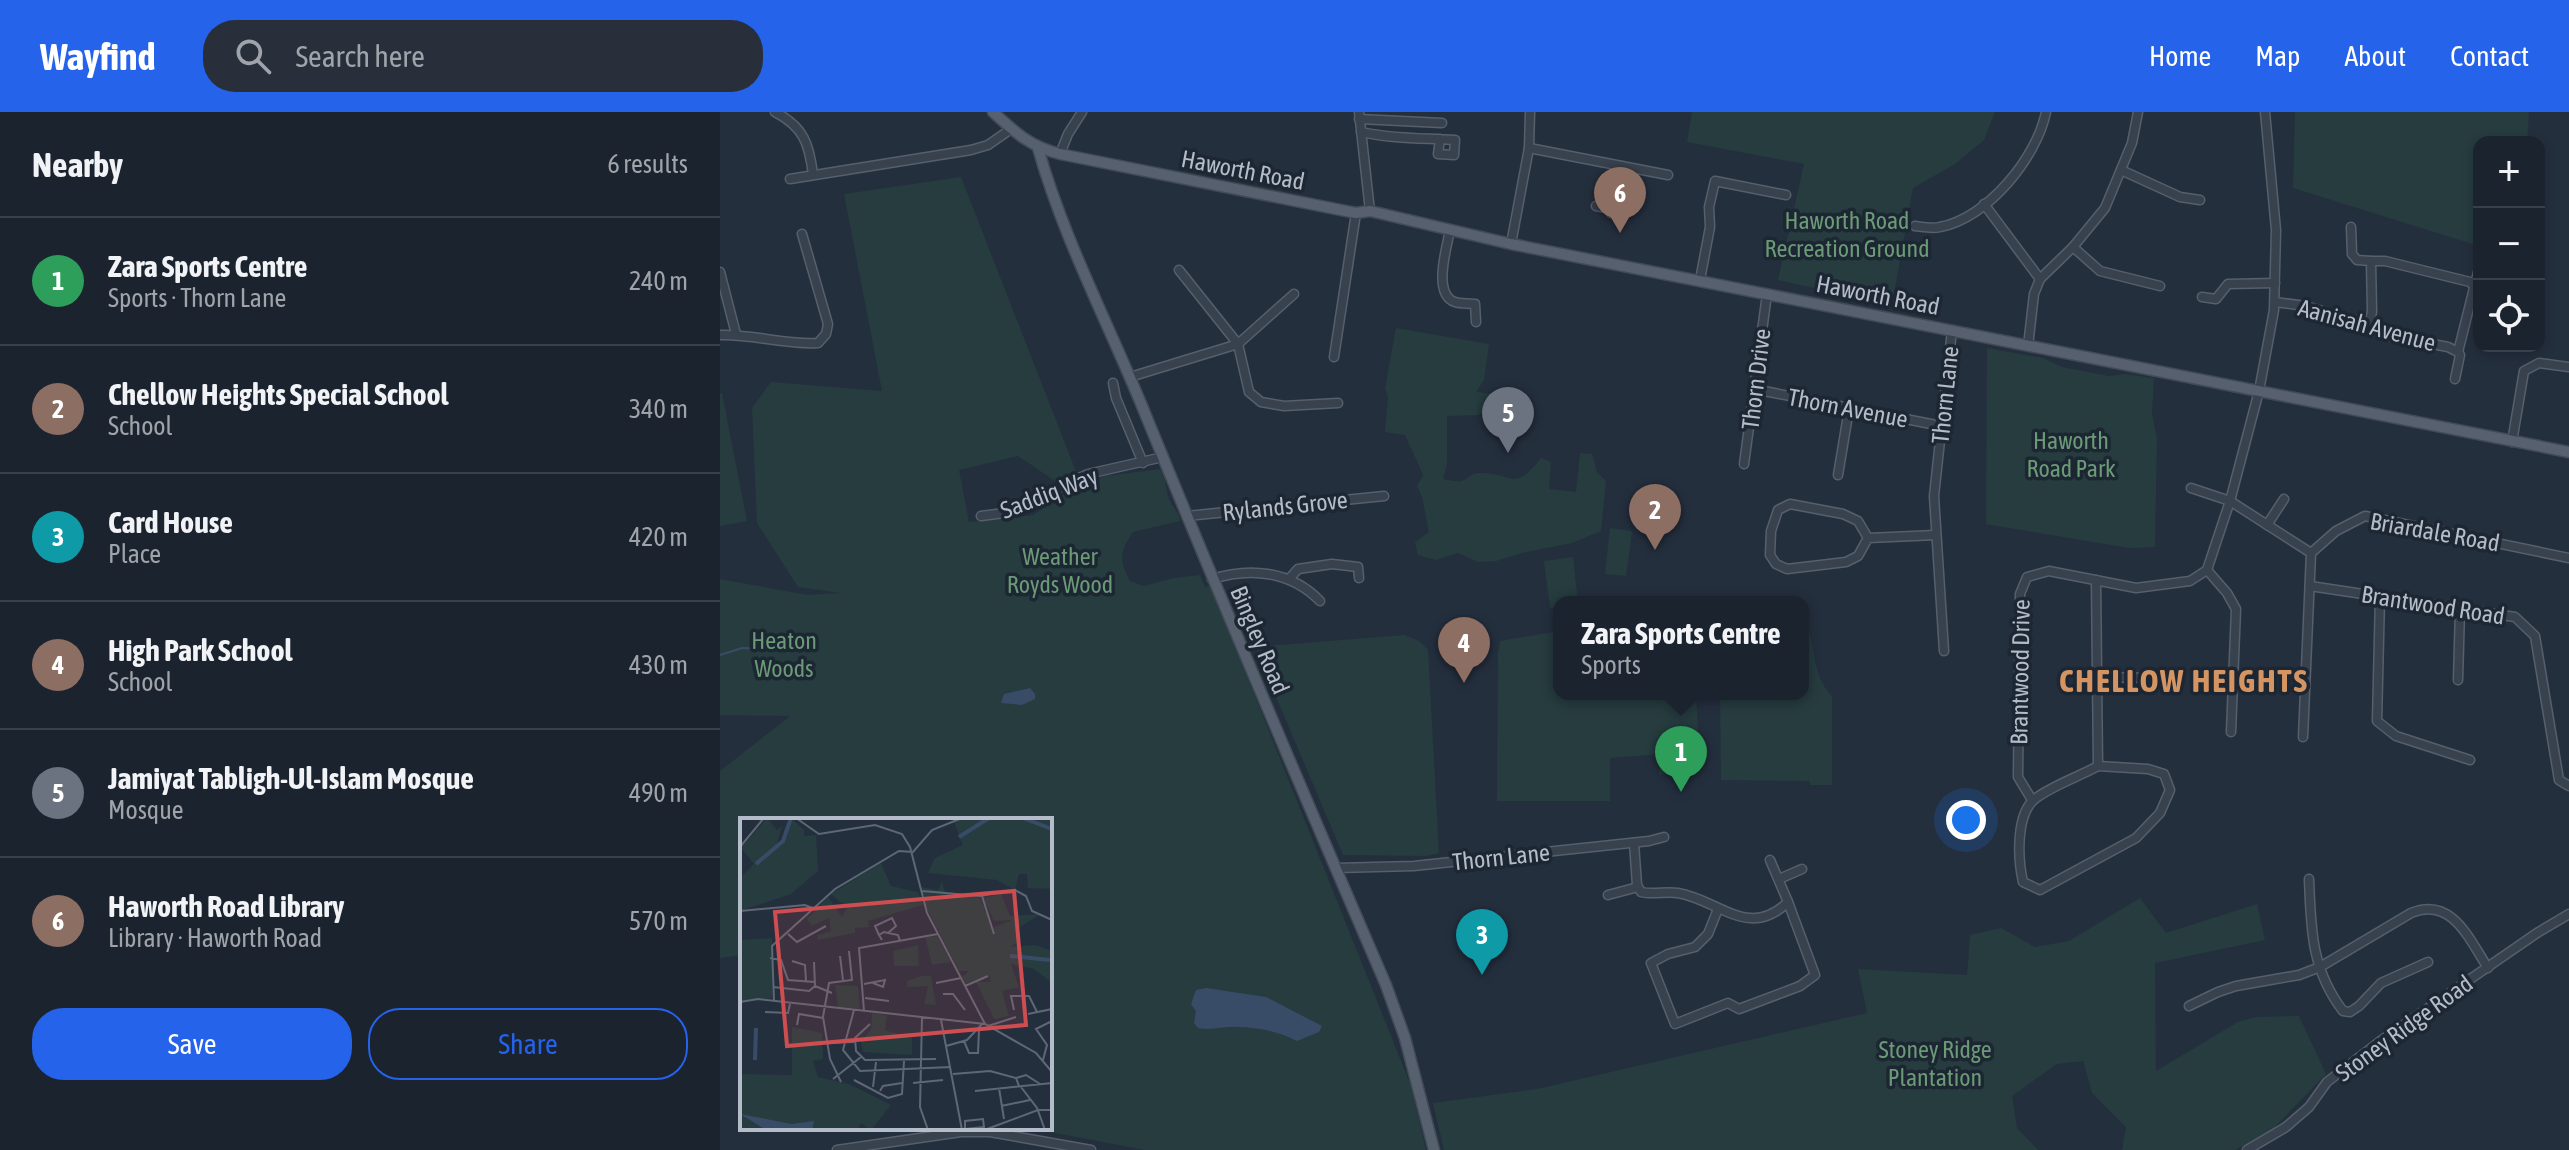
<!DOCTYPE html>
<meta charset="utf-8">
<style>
body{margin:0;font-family:"Asap Condensed",sans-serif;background:#282f3a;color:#f1f3f6}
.controls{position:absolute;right:24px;top:24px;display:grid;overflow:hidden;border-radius:16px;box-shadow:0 4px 12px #0003}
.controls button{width:72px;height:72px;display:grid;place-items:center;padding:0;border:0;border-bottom:2px solid #39404a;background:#1b232e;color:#f1f3f6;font:40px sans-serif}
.you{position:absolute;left:1246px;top:708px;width:28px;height:28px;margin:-20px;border:6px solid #fff;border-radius:50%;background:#1a73e8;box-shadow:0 0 0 12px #1a73e833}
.badge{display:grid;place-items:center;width:52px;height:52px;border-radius:50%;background:#2563eb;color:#fff;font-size:26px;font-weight:700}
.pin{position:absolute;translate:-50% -66px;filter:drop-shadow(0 2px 4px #0008)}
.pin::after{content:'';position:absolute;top:42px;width:28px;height:24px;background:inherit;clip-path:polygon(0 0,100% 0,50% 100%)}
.popup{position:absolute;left:833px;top:484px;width:256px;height:104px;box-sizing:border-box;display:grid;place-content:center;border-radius:16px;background:#1b232e;filter:drop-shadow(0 2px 6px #0005);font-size:26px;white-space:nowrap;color:#a0a4aa}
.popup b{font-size:30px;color:#f1f3f6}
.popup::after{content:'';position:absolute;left:50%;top:100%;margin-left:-16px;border:16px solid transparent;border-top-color:#1b232e}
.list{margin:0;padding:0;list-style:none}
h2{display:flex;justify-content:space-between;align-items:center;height:104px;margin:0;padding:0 32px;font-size:34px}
h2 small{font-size:26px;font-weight:400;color:#a0a4aa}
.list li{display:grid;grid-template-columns:52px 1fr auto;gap:24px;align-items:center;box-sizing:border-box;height:128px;padding:0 32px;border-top:2px solid #39404a}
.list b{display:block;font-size:30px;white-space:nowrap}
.list p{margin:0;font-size:26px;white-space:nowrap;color:#a0a4aa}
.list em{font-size:26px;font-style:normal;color:#a0a4aa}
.actions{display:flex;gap:16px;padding:24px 32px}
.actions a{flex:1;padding:18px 0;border:2px solid #2563eb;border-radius:32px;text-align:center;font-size:28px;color:#2563eb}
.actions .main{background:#2563eb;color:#fff}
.icon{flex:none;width:44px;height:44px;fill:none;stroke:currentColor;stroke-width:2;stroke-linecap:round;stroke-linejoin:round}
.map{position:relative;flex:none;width:1849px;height:1038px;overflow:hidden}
header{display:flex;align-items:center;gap:48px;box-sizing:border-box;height:112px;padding:0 40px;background:#2563eb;color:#fff}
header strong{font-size:38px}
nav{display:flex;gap:44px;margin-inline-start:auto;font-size:28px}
.search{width:560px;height:72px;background:#282f3a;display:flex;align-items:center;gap:20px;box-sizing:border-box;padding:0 28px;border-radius:32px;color:#a0a4aa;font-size:30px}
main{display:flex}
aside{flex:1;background:#1b232e}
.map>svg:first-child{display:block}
.green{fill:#263c3f}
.water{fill:#394c67}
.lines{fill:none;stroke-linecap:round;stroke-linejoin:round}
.stream{stroke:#394c67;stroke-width:2}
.minor-casing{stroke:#565f6c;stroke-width:11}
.major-casing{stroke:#414a57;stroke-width:13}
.minor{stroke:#38414e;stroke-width:8}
.major{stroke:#56606e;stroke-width:10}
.labels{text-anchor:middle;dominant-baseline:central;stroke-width:7;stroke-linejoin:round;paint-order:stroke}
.street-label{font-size:24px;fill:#b4bcc9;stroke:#1d2633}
.park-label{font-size:24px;fill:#6b9a76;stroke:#1d2633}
.district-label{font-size:32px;font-weight:bold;letter-spacing:2px;fill:#d59563;stroke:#1d2633}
.inset-river{fill:none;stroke:#394c67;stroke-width:4}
.inset-road{fill:none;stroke:#5e6776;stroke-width:2}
.view{fill:#ce4d50;fill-opacity:0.15;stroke:#ce4d50;stroke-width:4}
.inset-edge{fill:none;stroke:#b4bcc9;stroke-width:4}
</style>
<header>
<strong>Wayfind</strong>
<div class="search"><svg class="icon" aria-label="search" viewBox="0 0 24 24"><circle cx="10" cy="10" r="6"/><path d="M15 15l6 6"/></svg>Search here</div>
<nav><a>Home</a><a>Map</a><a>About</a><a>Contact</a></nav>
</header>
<main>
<aside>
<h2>Nearby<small>6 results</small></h2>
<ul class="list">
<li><span class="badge" style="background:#2e9e5b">1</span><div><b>Zara Sports Centre</b><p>Sports · Thorn Lane</p></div><em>240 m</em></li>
<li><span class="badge" style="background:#8d6e63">2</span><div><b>Chellow Heights Special School</b><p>School</p></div><em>340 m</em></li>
<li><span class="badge" style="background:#0f9aa8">3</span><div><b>Card House</b><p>Place</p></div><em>420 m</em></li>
<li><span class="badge" style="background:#8d6e63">4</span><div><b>High Park School</b><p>School</p></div><em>430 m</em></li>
<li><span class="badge" style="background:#6b7280">5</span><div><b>Jamiyat Tabligh-Ul-Islam Mosque</b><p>Mosque</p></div><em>490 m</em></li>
<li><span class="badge" style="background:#8d6e63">6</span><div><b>Haworth Road Library</b><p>Library · Haworth Road</p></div><em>570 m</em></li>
</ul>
<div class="actions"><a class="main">Save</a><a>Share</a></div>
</aside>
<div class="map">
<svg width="1849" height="1038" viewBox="0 0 1849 1038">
<rect width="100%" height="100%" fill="#242f3e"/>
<!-- green -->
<g class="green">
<path d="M969 0H1275L1264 28 1235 52 1193 76 1172 193 1058 168 1084 52 967 30 972 1Z"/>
<path d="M1575 0H1809L1807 30H1759V134L1573 76Z"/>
<path d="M241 65 357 362 335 369 298 344 239 358 249 410 313 403 353 375 385 364 440 357C447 367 445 380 451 391 455 398 459 400 460 409L413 420C399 441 399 448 410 469L424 474 453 466 480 463 485 475 491 474 691 974 706 1038H425L309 1016H330V708H22V843L0 846V659L70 604 0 603V467L88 483 120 481 78 475 37 411 32 296 51 270 162 279 124 82Z"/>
<path d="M676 216 769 232 764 268 756 280 775 282 778 291 758 303 727 304V351L723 367C729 368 737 370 742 369 749 366 752 361 759 361 793 360 793 382 821 346L831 350 829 377 856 380 860 341 872 342 877 360 886 369 881 419 852 431 802 441 776 449 758 450 738 441 716 448 698 443 695 430 709 420 702 385 697 374 703 363 685 323 665 320 668 285 665 276Z"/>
<path d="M1267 236 1323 246 1342 255 1389 264 1405 262 1434 266 1432 301 1437 327 1435 435 1409 436 1266 412Z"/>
<path d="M2 281 27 409 0 414V282Z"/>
<path d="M890 416 912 419 906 464 885 462Z"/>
<path d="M853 445 858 490H839V495L830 496 824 449Z"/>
<path d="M1083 515H1088C1095 539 1093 565 1112 584V673H1090V669L1001 668 1000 582H1083Z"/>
<path d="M839 519V582H976L979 639 890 646V689H777L778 541 780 529Z"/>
<path d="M684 523 699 529 708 538 719 741 707 744 623 743 535 535Z"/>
<path d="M972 641 974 660 939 663 938 644Z"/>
<path d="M1420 786 1446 821 1537 792 1545 828 1435 851 1436 959 1518 910 1536 905 1579 904 1606 962 1552 1018 1515 1038H1402L1406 1015 1372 981 1363 949 1337 952 1292 984 1297 1016 1318 1038H724L713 991 817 977 1147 901 1138 857 1247 863 1250 823 1281 816 1315 835 1349 829Z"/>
</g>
<!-- water -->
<g class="water">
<path d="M310 576 315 582V587L302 593 281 591 284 582Z"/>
<path d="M486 876 546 885 602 914 599 920 577 929C560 920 537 915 518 915 504 914 492 919 478 916L474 911 476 899 471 892 476 878Z"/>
</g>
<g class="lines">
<!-- stream -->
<path class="stream" d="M0 543 22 536 80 538"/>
<!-- minor casing -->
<g class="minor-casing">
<g id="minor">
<path d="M55 0C84 15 89 32 93 62"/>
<path d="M639 0 650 99"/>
<path d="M639 7 722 11"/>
<path d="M641 20C672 27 704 26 735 28L734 43 718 42 720 27"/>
<path d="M809 36 948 63"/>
<path d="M340 42 348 22 362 0"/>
<path d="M1401 58 1460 85 1480 88"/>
<path d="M70 67 251 38 268 33 291 17"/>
<path d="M1264 92 1320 167"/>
<path d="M876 94 892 97"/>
<path d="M891 101 901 54"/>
<path d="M1195 114C1203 115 1212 117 1220 115 1268 106 1317 45 1326 0"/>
<path d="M1631 115 1632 142 1637 148 1651 149"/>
<path d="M730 118C727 135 712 182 735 190 741 192 748 191 755 192L756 210"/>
<path d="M791 132 809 36 810 0"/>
<path d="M1353 135 1380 159 1440 174"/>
<path d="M459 158 518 232 529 280 541 290 564 294 618 291"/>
<path d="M0 160 16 222"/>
<path d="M980 168 990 115 989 95 995 69 1066 83"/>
<path d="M1482 185 1496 187 1508 172 1555 171"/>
<path d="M1555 190 1586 194 1627 207 1643 209 1660 222 1728 235 1738 240 1759 156"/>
<path d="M1649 212 1652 200 1651 149H1665L1750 170 1754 174"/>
<path d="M0 223C33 222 65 233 98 231L106 222 108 212 82 122"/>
<path d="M1308 234 1314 182 1320 167 1353 135 1385 96 1412 31 1418 0"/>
<path d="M614 245 636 101"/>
<path d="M410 265 518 232 574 182"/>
<path d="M1735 267 1740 243 1738 240"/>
<path d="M393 271 396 286 423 351"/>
<path d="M1034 277 1221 314"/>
<path d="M1792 330 1804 259 1819 251 1849 255"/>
<path d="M1024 352 1047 182"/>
<path d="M1118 363 1129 297"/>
<path d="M1471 376 1510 389 1591 441 1583 625"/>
<path d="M261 404 292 400 308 394 348 371 368 362 443 345"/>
<path d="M467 404 664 384"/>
<path d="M1547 413 1564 387"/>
<path d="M1148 426 1138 409 1123 402 1070 392 1058 398 1051 419 1050 443 1056 452 1067 457 1126 450 1138 444 1148 426 1216 423"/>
<path d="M1591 441 1616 419 1645 404 1849 446"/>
<path d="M1487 458 1507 481 1516 497 1511 620"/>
<path d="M570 466 578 457 612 452 638 455 639 466"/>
<path d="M492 467C530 455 571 459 600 489"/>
<path d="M1376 468 1378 654"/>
<path d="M1590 474 1795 505 1815 524 1839 668 1849 674"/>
<path d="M1660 484 1657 609 1676 624 1750 648"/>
<path d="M1224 539 1214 384 1232 218"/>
<path d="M1376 565 1441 566"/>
<path d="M1738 568 1740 497"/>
<path d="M1378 654 1428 657 1444 662 1450 678 1440 701 1416 726 1320 778 1303 770C1298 748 1295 701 1316 686 1334 673 1358 665 1378 654Z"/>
<path d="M1312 688 1298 665 1300 482 1307 465 1329 459 1416 476 1470 469 1487 458 1510 389 1539 279 1554 198 1556 118 1545 0"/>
<path d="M914 731 917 773 921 780C933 783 946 779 958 781 999 788 1029 828 1068 790L1050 748"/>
<path d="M616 756 694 754 929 729 944 725"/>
<path d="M1059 767 1082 757"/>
<path d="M1589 767C1591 817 1591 857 1623 899L1630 900 1639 894 1661 871 1708 850"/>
<path d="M888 783 918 775"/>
<path d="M998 797 988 822 975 835 948 842 931 851 955 912 1008 891 1019 897 1080 874 1095 863 1068 790"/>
<path d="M1469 894 1498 880 1516 874 1579 863 1600 855 1691 801C1732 784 1749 827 1768 856"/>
<path d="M117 1038 241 1020H270L371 1038"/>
<path d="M1527 1038 1566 1015 1589 995 1607 970 1659 930 1817 821 1849 802"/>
</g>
</g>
<!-- major casing -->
<g class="major-casing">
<g id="major">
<path d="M273 0C296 21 309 34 340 42L636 101 650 99 791 132 1849 340"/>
<path d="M318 36C343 125 387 209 422 294 501 488 583 681 666 873L685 926 714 1038"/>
</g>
</g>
<!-- minor -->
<use href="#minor" class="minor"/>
<!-- major -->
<use href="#major" class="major"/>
</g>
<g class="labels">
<!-- street labels -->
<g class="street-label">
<text transform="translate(523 58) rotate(11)">Haworth Road</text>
<text transform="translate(1158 183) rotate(11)">Haworth Road</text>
<text transform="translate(1647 213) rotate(15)">Aanisah Avenue</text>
<text transform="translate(1036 267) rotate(-83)">Thorn Drive</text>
<text transform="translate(1225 283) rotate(-84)">Thorn Lane</text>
<text transform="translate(1128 296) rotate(11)">Thorn Avenue</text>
<text transform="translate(329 381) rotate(-21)">Saddiq Way</text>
<text transform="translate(565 394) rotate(-6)">Rylands Grove</text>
<text transform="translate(1715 420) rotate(10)">Briardale Road</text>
<text transform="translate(1713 493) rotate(9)">Brantwood Road</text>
<text transform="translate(540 528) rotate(67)">Bingley Road</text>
<text transform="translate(1300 560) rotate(-89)">Brantwood Drive</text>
<text transform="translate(781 745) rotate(-6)">Thorn Lane</text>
<text transform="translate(1684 916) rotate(-36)">Stoney Ridge Road</text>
</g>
<!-- park labels -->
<g class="park-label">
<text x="1127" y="108">Haworth Road<tspan x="1127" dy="28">Recreation Ground</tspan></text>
<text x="1351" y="328">Haworth<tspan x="1351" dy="28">Road Park</tspan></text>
<text x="340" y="444">Weather<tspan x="340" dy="28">Royds Wood</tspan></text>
<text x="64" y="528">Heaton<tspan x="64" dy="28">Woods</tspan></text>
<text x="1215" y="937">Stoney Ridge<tspan x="1215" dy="28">Plantation</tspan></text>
</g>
<!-- district labels -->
<g class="district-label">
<text x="1464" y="568">CHELLOW HEIGHTS</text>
</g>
</g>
<!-- overview -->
<g transform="translate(20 706)">
<rect width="312" height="312" fill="#242f3e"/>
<path d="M27 0 37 12 42 8 36 29 47 19 51 0 64 12V18L76 17 78 53 51 76 0 93V60L14 46 1 30ZM225 0H312V71L288 70 287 56H279L275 72 257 62 188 55 195 40 223 27 214 4ZM141 45 151 68 178 74 183 87 128 103 129 109 115 110V115L78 122 77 117 91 113 89 100 72 108 67 101 88 79 102 99 107 90 91 76ZM202 64 205 74 240 80 252 110 272 102 254 103 243 80 261 76 270 98 301 96 278 110 279 122 271 129 295 127 312 133V165L294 151 271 146 279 169 262 173 269 198 254 201 236 164H251L249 157 225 166 222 159 229 153H219L186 89 180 69 198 72ZM197 118 211 144 192 147 185 119ZM32 120V180L0 183V122ZM178 127 179 148H154L153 133ZM181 158H191L196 187 184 186 188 168 167 169V163ZM95 167 118 168 120 191 98 189ZM132 195 147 197 145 212 172 220V237L123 234 121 224 131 211ZM52 209 82 215 83 241 73 243 78 259 109 266 151 287 131 312 121 305 118 312H0V256L52 257Z" fill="#263c3f"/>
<path d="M0 296 52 306 74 303 72 312H26Z" fill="#394c67"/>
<path class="inset-river" d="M283 0 312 11M219 19 249 0M16 46 43 23 51 0M270 138 310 142M15 242 16 210"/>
<path class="inset-road" d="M56 0 79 16 135 7 162 16 170 29 187 95 245 206M0 29 24 0M182 73 240 78 275 72 286 78 292 93 312 102M242 78 254 116M0 93 65 87 75 91M48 116 57 124 86 108M139 117 135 108 152 100 156 108 148 115M142 122 139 117 144 114 158 117 160 123M100 138 103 162M30 140 41 142 48 162 75 164M52 143 65 147 66 163M74 144 75 168 92 175M196 165 221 160M124 166 145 162 143 169 133 165M225 168 248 158M33 169 69 173 75 168M203 176H213L225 192M125 180 149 183M34 183 32 128 95 71 159 33 173 34 192 12 222 0M0 184 18 181 245 206 296 235 312 254M114 192 103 232 120 253 211 249M274 192 271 178H289L297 194M124 193 119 130 198 116M25 194 48 195 50 186M288 196 312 191M182 199 180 289 188 312M201 202 222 312M130 206 115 220 116 233 125 242 196 241M57 207 59 196 83 200M248 208 276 199M224 223 229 235H238L239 212M86 225 114 224M206 228 227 222 242 206M303 242 307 227 296 211 312 203M213 256 250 253 276 260 279 268M276 260 286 257 300 266M93 261 121 239M114 262 148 280 162 276 164 243M101 264 90 241 83 199 89 165 112 162 109 133M173 265 203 262M133 269 136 244M281 269 297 290 305 312M259 270 264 301M140 273 143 268 162 265M235 273 312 265M261 288 290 282M243 301 244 309 225 311V303ZM247 311 298 292H312"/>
<path class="view" d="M274 73 286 207 47 228 35 94Z"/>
<rect width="312" height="312" class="inset-edge"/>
</g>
</svg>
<div class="controls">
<button>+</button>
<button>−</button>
<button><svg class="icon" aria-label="locate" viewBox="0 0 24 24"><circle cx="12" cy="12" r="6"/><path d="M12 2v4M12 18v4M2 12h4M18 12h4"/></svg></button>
</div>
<div class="you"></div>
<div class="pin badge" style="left:961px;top:680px;background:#2e9e5b">1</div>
<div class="popup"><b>Zara Sports Centre</b>Sports</div>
<div class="pin badge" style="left:935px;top:438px;background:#8d6e63">2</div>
<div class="pin badge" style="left:762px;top:863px;background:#0f9aa8">3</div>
<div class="pin badge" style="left:744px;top:571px;background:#8d6e63">4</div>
<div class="pin badge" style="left:788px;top:341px;background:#6b7280">5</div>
<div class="pin badge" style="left:900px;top:121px;background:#8d6e63">6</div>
</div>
</main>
